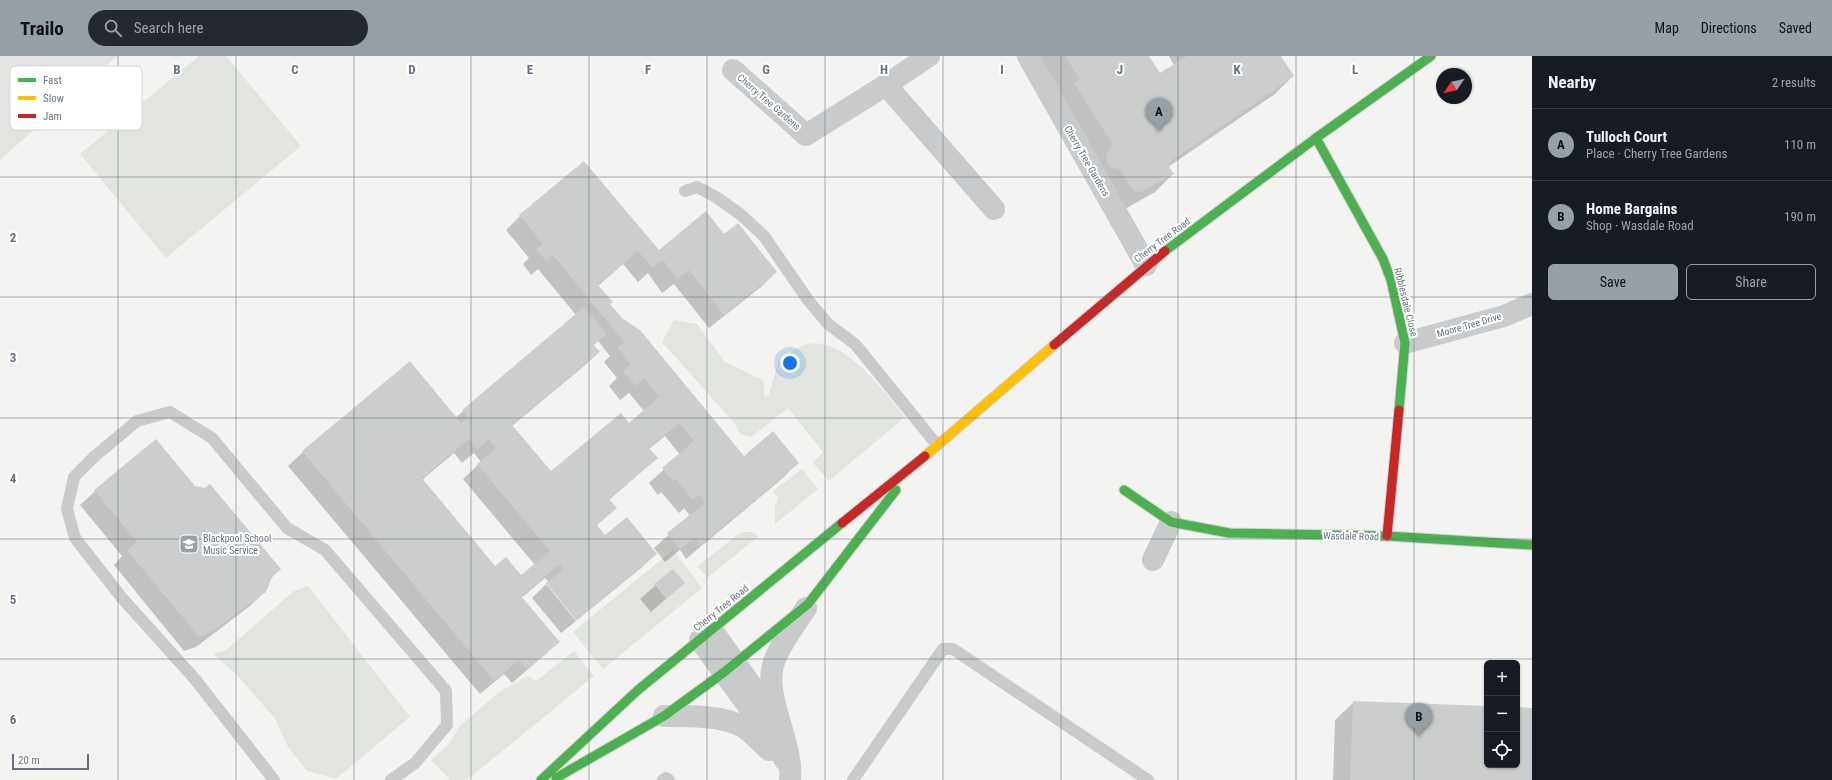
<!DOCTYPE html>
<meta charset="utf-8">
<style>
body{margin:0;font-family:"Roboto Condensed",sans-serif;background:#242831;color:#f1f3f6}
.controls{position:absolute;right:12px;bottom:12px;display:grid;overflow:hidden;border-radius:6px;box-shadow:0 1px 3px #0004}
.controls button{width:36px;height:36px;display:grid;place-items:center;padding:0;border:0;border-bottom:1px solid #363941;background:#171b24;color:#f1f3f6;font:20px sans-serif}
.compass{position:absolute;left:1436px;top:12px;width:36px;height:36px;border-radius:50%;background:#171b24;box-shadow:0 1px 3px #0004;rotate:236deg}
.scale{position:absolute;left:12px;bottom:10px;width:77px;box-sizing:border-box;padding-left:4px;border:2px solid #65727f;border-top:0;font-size:11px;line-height:14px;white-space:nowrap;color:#65727f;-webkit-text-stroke:3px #fff;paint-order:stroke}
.you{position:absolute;left:790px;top:307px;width:14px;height:14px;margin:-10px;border:3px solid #fff;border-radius:50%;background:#1a73e8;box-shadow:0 0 0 6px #1a73e833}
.badge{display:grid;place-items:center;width:26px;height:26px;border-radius:50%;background:#979fa7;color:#111;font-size:13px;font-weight:700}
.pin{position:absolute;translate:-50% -33px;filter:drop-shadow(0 1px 2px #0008)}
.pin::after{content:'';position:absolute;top:21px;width:14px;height:12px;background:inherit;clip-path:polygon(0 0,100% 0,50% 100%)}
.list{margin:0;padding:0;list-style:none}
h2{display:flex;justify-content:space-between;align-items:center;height:52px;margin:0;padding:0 16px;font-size:17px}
h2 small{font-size:13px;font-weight:400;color:#9ea1a6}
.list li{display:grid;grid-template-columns:26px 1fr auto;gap:12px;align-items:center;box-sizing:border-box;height:72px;padding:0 16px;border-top:1px solid #363941}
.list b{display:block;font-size:15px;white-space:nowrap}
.list p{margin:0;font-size:13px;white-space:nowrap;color:#9ea1a6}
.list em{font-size:13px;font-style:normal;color:#9ea1a6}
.actions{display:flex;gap:8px;padding:12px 16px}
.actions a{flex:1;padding:9px 0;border:1px solid #979fa7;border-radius:6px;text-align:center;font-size:14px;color:#979fa7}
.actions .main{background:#979fa7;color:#111}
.icon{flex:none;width:22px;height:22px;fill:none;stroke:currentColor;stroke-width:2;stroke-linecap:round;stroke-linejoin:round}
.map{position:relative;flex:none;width:1532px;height:724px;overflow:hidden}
header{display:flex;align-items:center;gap:24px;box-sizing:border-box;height:56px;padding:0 20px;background:#979fa7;color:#111}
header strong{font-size:19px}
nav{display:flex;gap:22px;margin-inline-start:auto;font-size:14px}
.search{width:280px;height:36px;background:#242831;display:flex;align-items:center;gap:10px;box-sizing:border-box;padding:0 14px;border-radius:22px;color:#9ea1a6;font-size:15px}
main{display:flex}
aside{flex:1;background:#171b24}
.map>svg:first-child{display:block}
.green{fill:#e2e5df}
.shadow{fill:#0003;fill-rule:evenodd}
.building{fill:#cccdcd;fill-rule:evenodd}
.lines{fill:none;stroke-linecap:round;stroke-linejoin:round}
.fast-casing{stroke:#cfcfcf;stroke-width:11}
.slow-casing{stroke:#cfcfcf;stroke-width:11}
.jam-casing{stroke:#cfcfcf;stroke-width:11}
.lane{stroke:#c8cacb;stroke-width:12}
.street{stroke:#c8cacb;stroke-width:22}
.fast{stroke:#4caf50;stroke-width:9}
.slow{stroke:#ffc107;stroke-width:9}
.jam{stroke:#c62828;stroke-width:9}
.grid{fill:none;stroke:#65727f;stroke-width:1;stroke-opacity:0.55}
.labels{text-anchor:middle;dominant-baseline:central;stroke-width:4;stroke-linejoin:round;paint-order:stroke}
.street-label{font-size:10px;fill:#65727f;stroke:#fff}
.poi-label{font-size:10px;fill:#65727f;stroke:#fff;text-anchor:start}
.key{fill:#fff;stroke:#d1d5d9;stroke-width:1}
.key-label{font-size:11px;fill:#65727f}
.grid-label{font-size:13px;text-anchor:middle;font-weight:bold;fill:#65727f;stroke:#fff;stroke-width:4;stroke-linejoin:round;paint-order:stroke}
</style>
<header>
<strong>Trailo</strong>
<div class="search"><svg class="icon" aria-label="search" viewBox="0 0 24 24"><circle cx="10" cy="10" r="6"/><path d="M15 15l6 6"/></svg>Search here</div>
<nav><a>Map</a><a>Directions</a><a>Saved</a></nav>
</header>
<main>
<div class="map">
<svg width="1532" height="724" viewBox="0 0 1532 724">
<rect width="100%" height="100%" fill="#f3f3f1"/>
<!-- green -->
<g class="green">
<path d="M0 0H117L0 104Z"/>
<path d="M199 0H226L301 90 166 202 80 98Z"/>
<path d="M674 264 697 268 725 306 763 324 765 342 769 338C772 330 775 313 779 306 782 302 789 298 793 295 833 264 884 335 905 361L829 425 813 407 823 396 788 352 751 381 740 378 736 369 662 286Z"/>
<path d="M802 413 818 433 775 468V451L778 442 773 435Z"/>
<path d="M744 476H751L759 480 707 522 698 510 736 480Z"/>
<path d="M673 494 702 532 603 613 573 576Z"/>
<path d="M308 530 410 661 336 723 307 715 288 691 276 664 236 618 213 598 226 594 294 535Z"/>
<path d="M574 595 594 620 467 724H450L431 704 448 689 460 670 499 636 528 620 536 625Z"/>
</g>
<!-- shadow -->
<g class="shadow">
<path d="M1034 0H1148L1160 19 1174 9 1169 0H1280L1293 20 1275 38 1168 111 1173 118 1155 136 1125 153Z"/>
<path d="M520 160 659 195 724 179 776 216 761 231 709 272 674 228 662 237 648 217 638 226 623 208 598 230 609 248 744 401 798 406 784 421 686 503 680 494 665 506 654 492 690 460 684 452 679 457 661 436 658 439 649 427 680 399 665 380 649 393 657 402 609 444 615 452 596 470 605 480 655 498 641 512 577 564 548 528H546L549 526 545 522 521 542 559 586 512 627 504 618 480 638 288 410 303 396 455 362 576 259 538 213 531 219 523 208 529 202 506 174ZM598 285 610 300 604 306 617 322 609 330 620 344 629 337 644 355 628 368 551 417 512 370 584 310 599 296 593 290ZM454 397 462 407 474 397 481 406 463 423 535 509 521 520 495 512 422 424Z"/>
<path d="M194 431 280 513 270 523 265 535 250 550 196 591 184 595 114 509 122 500 80 449 95 435Z"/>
<path d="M673 514 684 527 651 556 640 543Z"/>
<path d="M546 528 576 565 561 577 532 542Z"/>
<path d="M1354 646 1487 651V709H1517V652L1532 653V724H1333L1335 664Z"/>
</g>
<!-- building -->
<g class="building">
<path d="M1065 0H1149L1160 17 1187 0H1281L1294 20 1167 108 1174 118 1144 135 1138 136 1134 135 1119 113 1112 112 1108 109 1106 99 1113 89 1074 27 1080 24Z"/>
<path d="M584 105 659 194 706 155 724 178 738 167 777 216 724 259 689 214 677 223 663 204 653 212 638 195 598 229 613 246 610 248 623 263 640 274 744 400 773 375 799 407 701 489 695 481 680 493 667 477 705 447 699 439 693 444 676 423 673 425 662 412 694 385 679 367 649 392 658 402 609 443 617 452 597 469 605 479 627 461 657 498 576 564 546 527 564 513 560 508 521 540 560 586 527 614 519 604 494 625 302 395 410 305 461 367 468 361 462 354 584 251 607 278 593 288 600 296 512 369 551 415 621 357 629 367 659 341 644 323 635 330 623 315 631 308 617 291 624 286 553 199 546 205 536 193 543 188 519 159ZM469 383 477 393 489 383 496 392 477 408 550 495 521 519 506 501 495 510 422 422Z"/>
<path d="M156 383 195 430 205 432 210 428 281 513 272 521 266 536 211 576 199 581 127 494 137 486 94 434Z"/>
<path d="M673 513 685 527 666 543 654 528Z"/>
<path d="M1353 645 1487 650V709H1517V651L1532 652V724H1350Z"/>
</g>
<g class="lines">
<!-- fast casing -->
<g class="fast-casing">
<g id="fast">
<path d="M1316 82 1383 203 1391 224 1405 287 1399 354"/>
<path d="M1165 195 1316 82 1431 0"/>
<path d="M1124 434 1171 466 1229 477 1387 480 1532 489"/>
<path d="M556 722 664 660 723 617 808 548 896 434"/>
<path d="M541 724 638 634 842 467"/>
</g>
</g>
<!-- slow casing -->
<g class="slow-casing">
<path id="slow" d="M925 400 1054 289"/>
</g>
<!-- jam casing -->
<g class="jam-casing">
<g id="jam">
<path d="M1054 289 1165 195"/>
<path d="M842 467 925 400"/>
<path d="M1387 480 1399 354"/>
</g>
</g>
<!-- lane -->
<g class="lane">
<path d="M685 135 697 131 716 141 740 158 764 180 808 244 828 268 855 288 937 389"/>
<path d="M274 724 194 622 122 542 75 482 67 453 74 421 95 400 137 365 170 356 212 382 287 472 325 494 446 635 447 669 415 707 391 724"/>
<path d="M663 724 666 722 669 724"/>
<path d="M853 724 943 593H953L1148 724"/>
</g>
<!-- street -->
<g class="street">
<path d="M1028 0 1146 209"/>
<path d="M733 14 806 79 886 29 929 0"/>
<path d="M886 29 994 153"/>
<path d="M1405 287 1504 260 1532 248"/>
<path d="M1153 504 1171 466"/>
<path d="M712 574 766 650"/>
<path d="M700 584 765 673 785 704"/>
<path d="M664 660C688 660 722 659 743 671 753 677 761 687 769 694"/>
<path d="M790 724C794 687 762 639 774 606 781 586 795 569 806 552"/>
</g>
<!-- fast -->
<use href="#fast" class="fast"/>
<!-- slow -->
<use href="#slow" class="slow"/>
<!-- jam -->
<use href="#jam" class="jam"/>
</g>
<!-- grid -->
<path class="grid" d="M118 0V724M236 0V724M354 0V724M471 0V724M589 0V724M707 0V724M825 0V724M943 0V724M1061 0V724M1178 0V724M1296 0V724M1414 0V724M0 121H1532M0 241H1532M0 362H1532M0 483H1532M0 603H1532"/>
<!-- icons -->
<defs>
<g id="school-square" transform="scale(1)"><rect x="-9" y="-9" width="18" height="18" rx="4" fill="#979fa7" stroke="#fff"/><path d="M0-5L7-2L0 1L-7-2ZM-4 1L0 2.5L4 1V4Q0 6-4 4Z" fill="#fff"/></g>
</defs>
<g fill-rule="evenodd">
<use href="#school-square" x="189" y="488"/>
</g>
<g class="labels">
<!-- street labels -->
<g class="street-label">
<text transform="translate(769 46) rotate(41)">Cherry Tree Gardens</text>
<text transform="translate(1087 105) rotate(60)">Cherry Tree Gardens</text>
<text transform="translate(1162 184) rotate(-37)">Cherry Tree Road</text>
<text transform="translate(1406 246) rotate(76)">Ribblesdale Close</text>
<text transform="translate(1469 269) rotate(-16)">Moore Tree Drive</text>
<text transform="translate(1351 480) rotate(1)">Wasdale Road</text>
<text transform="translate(721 552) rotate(-39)">Cherry Tree Road</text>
</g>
<!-- poi labels -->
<g class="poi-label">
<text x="203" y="482">Blackpool School<tspan x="203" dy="12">Music Service</tspan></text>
</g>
</g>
<!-- legend -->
<rect x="10" y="10" width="132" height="64" rx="6" class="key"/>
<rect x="18" y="22" width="18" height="4" fill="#4caf50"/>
<rect x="18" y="40" width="18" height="4" fill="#ffc107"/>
<rect x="18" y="58" width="18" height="4" fill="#c62828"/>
<g class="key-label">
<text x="43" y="28">Fast</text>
<text x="43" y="46">Slow</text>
<text x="43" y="64">Jam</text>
</g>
<g class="grid-label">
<text x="177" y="18">B</text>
<text x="295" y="18">C</text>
<text x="412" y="18">D</text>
<text x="530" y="18">E</text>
<text x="648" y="18">F</text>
<text x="766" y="18">G</text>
<text x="884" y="18">H</text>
<text x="1002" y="18">I</text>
<text x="1120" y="18">J</text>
<text x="1237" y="18">K</text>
<text x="1355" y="18">L</text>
<text x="13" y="186">2</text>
<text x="13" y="306">3</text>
<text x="13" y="427">4</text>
<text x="13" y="548">5</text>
<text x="13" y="668">6</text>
</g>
</svg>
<div class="controls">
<button>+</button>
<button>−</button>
<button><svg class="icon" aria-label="locate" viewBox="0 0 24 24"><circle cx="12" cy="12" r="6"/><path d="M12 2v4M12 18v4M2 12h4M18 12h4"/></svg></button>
</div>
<svg class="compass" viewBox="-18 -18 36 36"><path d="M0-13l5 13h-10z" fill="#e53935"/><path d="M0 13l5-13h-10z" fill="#9ea1a6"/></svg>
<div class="scale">20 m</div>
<div class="you"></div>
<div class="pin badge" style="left:1159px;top:75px">A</div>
<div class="pin badge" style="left:1419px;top:680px">B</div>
</div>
<aside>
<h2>Nearby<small>2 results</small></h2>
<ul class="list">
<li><span class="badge">A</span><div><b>Tulloch Court</b><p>Place · Cherry Tree Gardens</p></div><em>110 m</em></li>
<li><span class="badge">B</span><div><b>Home Bargains</b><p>Shop · Wasdale Road</p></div><em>190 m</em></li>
</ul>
<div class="actions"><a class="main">Save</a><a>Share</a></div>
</aside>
</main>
